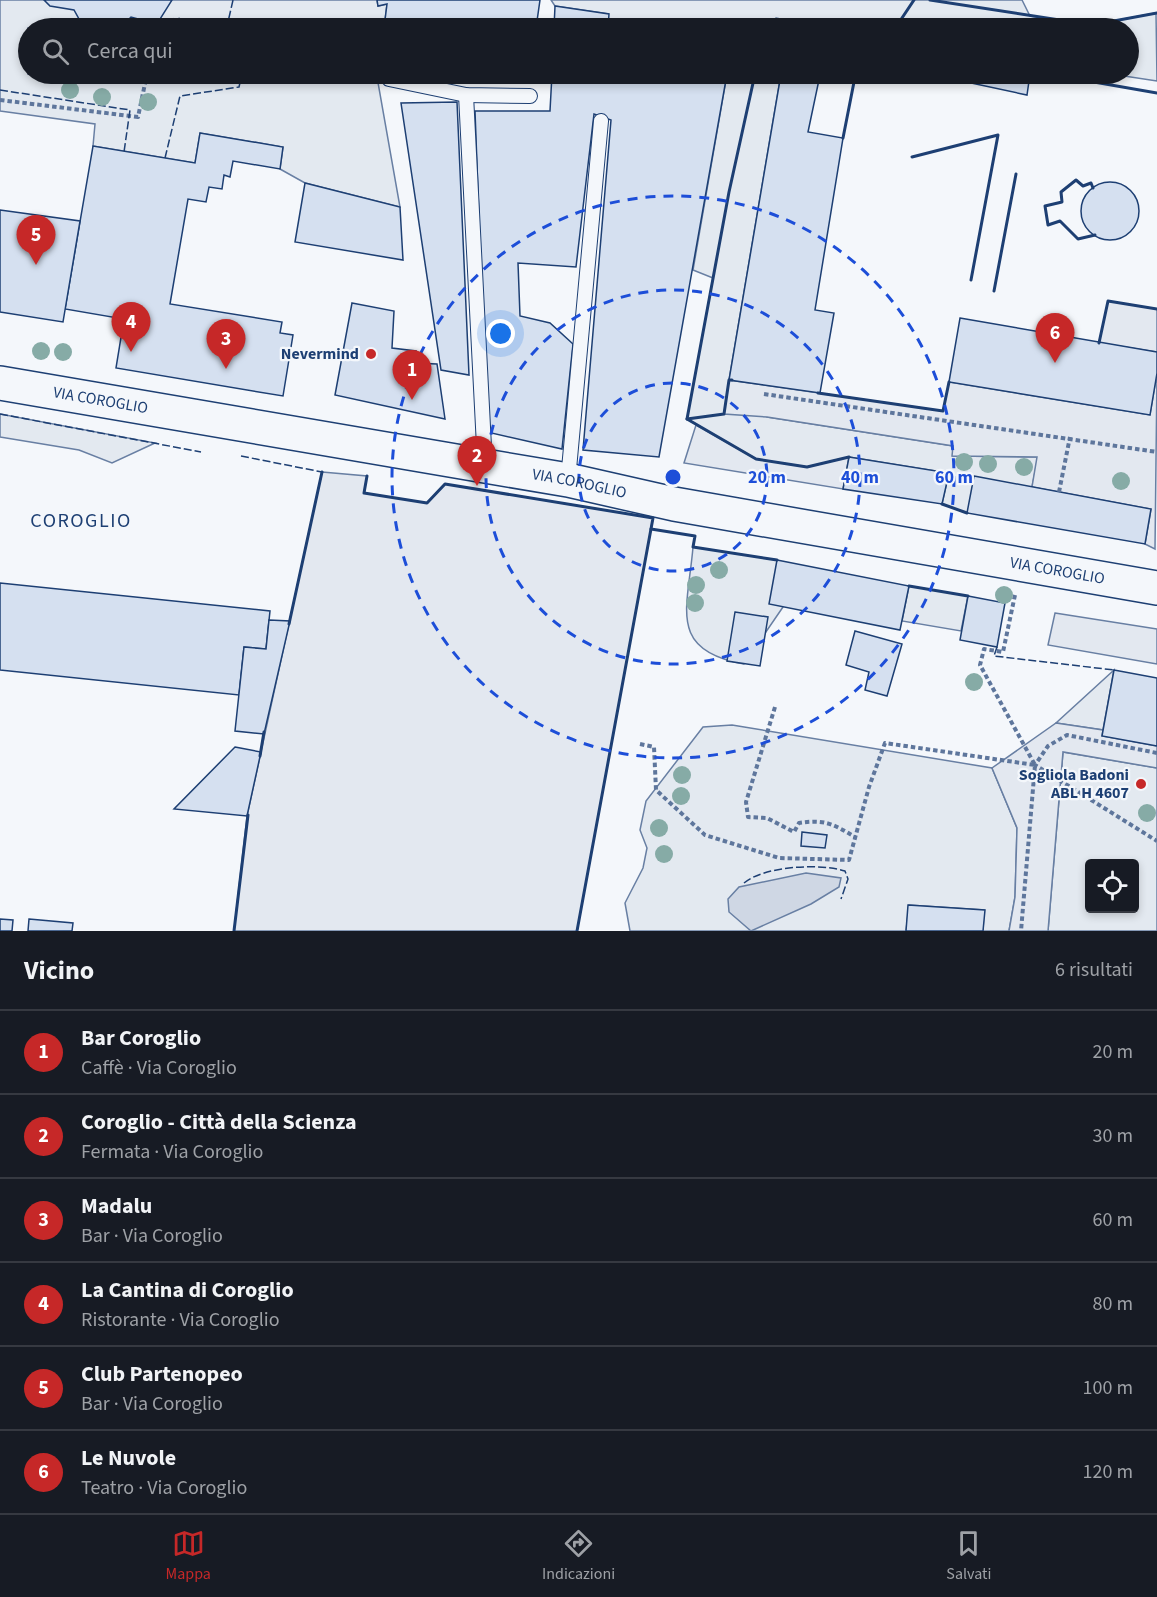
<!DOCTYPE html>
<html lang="it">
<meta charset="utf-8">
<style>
body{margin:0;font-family:"Source Sans 3",sans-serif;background:#20242c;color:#f1f3f6}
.controls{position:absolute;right:18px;bottom:18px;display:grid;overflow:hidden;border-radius:6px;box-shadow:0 3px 9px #0003}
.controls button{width:54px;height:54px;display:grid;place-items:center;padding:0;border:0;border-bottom:2px solid #363941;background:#171b24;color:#f1f3f6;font:30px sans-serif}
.you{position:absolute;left:501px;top:334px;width:21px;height:21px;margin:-15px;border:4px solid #fff;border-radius:50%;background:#1a73e8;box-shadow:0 0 0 9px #1a73e833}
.badge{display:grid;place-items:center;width:39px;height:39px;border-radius:50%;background:#c62828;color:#fff;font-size:20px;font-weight:700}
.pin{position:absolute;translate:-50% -50px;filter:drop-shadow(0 2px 3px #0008)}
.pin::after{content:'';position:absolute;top:32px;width:21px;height:18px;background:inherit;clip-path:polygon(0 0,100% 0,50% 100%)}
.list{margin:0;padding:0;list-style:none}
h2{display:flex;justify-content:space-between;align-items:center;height:78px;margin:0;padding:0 24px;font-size:26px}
h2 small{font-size:20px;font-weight:400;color:#9ea1a6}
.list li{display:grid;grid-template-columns:39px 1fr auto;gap:18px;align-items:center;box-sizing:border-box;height:84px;padding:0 24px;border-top:2px solid #363941}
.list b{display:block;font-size:22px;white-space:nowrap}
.list p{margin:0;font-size:20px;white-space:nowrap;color:#9ea1a6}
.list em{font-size:20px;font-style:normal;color:#9ea1a6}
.icon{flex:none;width:33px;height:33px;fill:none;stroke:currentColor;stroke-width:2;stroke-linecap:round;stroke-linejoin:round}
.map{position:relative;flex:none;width:1157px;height:931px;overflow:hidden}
.search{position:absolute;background:#171b24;box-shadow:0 3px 9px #0003;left:18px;right:18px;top:18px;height:66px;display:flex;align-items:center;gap:15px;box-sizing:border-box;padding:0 21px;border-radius:33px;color:#9ea1a6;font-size:22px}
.sheet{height:582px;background:#171b24}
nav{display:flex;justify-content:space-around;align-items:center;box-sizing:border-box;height:84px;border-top:2px solid #363941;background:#171b24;font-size:16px;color:#9ea1a6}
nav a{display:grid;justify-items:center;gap:3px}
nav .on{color:#c62828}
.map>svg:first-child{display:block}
.green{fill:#e3e9f0;stroke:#687fa3;stroke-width:1.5;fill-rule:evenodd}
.parking{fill:#e3e8f0;stroke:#687fa3;stroke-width:1.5}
.water{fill:#cfd7e4;stroke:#687fa3;stroke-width:1.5}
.building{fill:#d5e0f0;stroke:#1d3f73;stroke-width:1.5}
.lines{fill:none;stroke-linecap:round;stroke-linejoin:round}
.lane-casing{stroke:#1d3f73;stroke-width:16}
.secondary-casing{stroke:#1d3f73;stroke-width:36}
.path{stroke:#5e769c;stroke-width:4;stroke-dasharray:4.5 3;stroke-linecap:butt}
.lane{stroke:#f4f7fb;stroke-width:14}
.secondary{stroke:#f4f7fb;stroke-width:33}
.fence{stroke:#1d3f73;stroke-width:1.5;stroke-dasharray:8 3;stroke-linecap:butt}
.wall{stroke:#1d3f73;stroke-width:3}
.tree{fill:#86aba6}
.ring{fill:none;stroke:#1d4ed8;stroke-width:3;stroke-dasharray:10 8}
.poi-dot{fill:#c62828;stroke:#f4f7fb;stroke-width:2}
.labels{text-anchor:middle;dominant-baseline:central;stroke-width:4.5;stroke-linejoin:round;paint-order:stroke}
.poi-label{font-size:16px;font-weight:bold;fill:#1d3f73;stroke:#f4f7fb;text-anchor:end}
.street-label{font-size:16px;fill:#1d3f73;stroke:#f4f7fb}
.quarter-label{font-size:20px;letter-spacing:1.5px;fill:#1d3f73;stroke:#f4f7fb}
.centre{fill:#1d4ed8;stroke:#f4f7fb;stroke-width:3}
.ring-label{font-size:18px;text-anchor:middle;font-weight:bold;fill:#1d4ed8;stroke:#f4f7fb;stroke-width:4.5;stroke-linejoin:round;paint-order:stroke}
</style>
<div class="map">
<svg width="1157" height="931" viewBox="0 0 1157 931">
<rect width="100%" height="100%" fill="#f4f7fb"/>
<!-- green -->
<g class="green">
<path d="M0 0H377L378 6 387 4 384 28H28V74H385L377 77 400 207 305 183 280 169 283 147 200 133 195 163 93 146 95 124 0 111Z"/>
<path d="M551 0H1022L1030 16 1092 25 1156 13 1157 81 1111 74H1128V28H735L702 21 697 28H608V14L555 6Z"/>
<path d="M727 74H781L729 380 767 417 954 446 953 456 1038 457 1032 487 967 513 942 504 949 473 849 457 807 467 756 459 687 419 713 278 693 270Z"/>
<path d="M0 414 155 443 112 463 79 450 0 437Z"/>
<path d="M693 547 777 560 783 607 744 664C667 650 688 608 693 547Z"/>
<path d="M909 586 968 596 961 631 902 621Z"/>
<path d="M1114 670 1103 730 1056 723Z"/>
<path d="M732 725 992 768 1017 828 1015 897 1009 931H983L984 910 909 905 906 931H630L625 903 643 868 647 848 640 830 646 801 703 727Z"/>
<path d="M1063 752 1157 768V931H1048ZM1090 864H1134V909H1090Z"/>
</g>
<!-- parking -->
<g class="parking">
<path d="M1108 301 1157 309V352L1099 343Z"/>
<path d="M1157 373 1155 549 1145 544 1151 509 1032 487 1037 457 952 456 953 446 767 417 724 414 729 380 943 411 949 382 1150 415Z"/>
<path d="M696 425 756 459 807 467 849 457 843 489 684 463Z"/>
<path d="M322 472 367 476 364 493 427 503 445 484 653 518 577 931H234L247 816Z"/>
<path d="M1055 613 1157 629V664L1048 645Z"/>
<path d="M1056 723 1103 730 1102 736 1157 746V768L1063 752 1048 931H1009L1015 897 1017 828 992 768Z"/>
</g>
<!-- water -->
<path class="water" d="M806 873 841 878 839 887 811 904 751 931 729 912 728 899 739 887Z"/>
<!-- building -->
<g class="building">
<path d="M44 0H172L157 24 131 17 120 28H84L74 10 50 6Z"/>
<path d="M377 0H540L536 28H384L387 4 378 6Z"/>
<path d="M555 6 609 14 608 28H554Z"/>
<path d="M701 21 735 27V28H697Z"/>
<path d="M423 74H530L529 83Z"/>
<path d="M552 74H727L659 457 583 450 611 120 594 114 576 267 518 263 520 316 550 323 573 344 562 449 487 432 475 111H550Z"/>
<path d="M781 74 820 75 808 132 843 138 815 310 834 313 820 393 729 380Z"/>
<path d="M929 74H1030L1027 95Z"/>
<path d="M457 102 469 375 441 370 401 103Z"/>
<path d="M200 133 283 147 280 169 233 161 230 177 224 175 222 189 209 187 206 202 188 199 170 304 282 322 280 333 293 335 283 396 116 368 124 319 65 309 93 146 195 163Z"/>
<circle cx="1110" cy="211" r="29"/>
<path d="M305 183 400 207 403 260 295 242Z"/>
<path d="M0 210 80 221 63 322 0 312Z"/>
<path d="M352 303 394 311 392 348 416 351 413 363 437 364 445 419 335 395Z"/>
<path d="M960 318 1157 352V373L1150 415 949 382Z"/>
<path d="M849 457 949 473 942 504 843 489Z"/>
<path d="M974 476 1151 509 1145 544 967 513Z"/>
<path d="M777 560 909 586 900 630 769 604Z"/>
<path d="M0 583 270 611 266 649 244 647 239 695 0 670Z"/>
<path d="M968 596 1005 603 997 647 960 640Z"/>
<path d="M735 612 768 617 760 666 727 661Z"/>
<path d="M269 620 290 621 264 734 235 731 244 647 266 649Z"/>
<path d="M855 631 902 644 887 696 865 690 869 672 846 665Z"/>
<path d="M1114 670 1157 678V746L1102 736Z"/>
<path d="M235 747 261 752 247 816 174 809Z"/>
<path d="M802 832 827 835 825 848 801 846Z"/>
<path d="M908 905 985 910 983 931H906Z"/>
<path d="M0 919 13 920 12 931H0Z"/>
<path d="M29 919 73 923 72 931H28Z"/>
</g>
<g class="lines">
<!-- lane casing -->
<g class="lane-casing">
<g id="lane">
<path d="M389 79 466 95 530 96"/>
<path d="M466 95 485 466"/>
<path d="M568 480 601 121"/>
</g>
</g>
<!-- secondary casing -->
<g class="secondary-casing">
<g id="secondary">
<path id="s1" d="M0 383 485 466 568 480 674 504 1157 588"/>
</g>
</g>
<!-- path -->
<g class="path">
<path d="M161 28 171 27 176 18 196 28"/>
<path d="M0 100 138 117 147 74"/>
<path d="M764 394 1157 452"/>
<path d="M1059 492 1070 437"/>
<path d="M1015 595 1003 652 984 649 980 665 1035 765 1021 931"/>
<path d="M775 707 746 802 748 817 767 818 794 832 799 823C825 819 833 824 855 837"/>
<path d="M640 744 654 747 656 790 705 835 779 858 849 860 869 787 885 743 1035 765"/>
<path d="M1157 753 1067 735 1048 746 1035 765 1157 841"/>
</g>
<!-- lane -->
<use href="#lane" class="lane"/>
<!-- secondary -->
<use href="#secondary" class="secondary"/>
<!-- fence -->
<g class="fence">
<path d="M233 0 228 22 251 26V28"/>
<path d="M0 90 130 110 124 152"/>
<path d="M165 158 180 96 239 87 242 74"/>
<path d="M0 414 201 452"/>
<path d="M241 456 322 472"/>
<path d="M997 647 994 656 1114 670"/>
<path d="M744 883C764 866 820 863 845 871L848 879 841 899"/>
</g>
<!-- wall -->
<g class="wall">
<path d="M930 0 1092 25 1157 13"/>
<path d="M771 28 776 19 837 28"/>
<path d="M874 28 896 27 914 0"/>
<path d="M755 74 729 192 687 419 756 459 807 467 849 457"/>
<path d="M1048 74 1157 93"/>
<path d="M843 138 854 82"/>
<path d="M912 157 998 135 971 280"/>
<path d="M1093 188 1091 183 1083 186 1076 180 1061 192 1062 202 1045 206 1048 225 1060 221 1078 239 1095 235"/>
<path d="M994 291 1016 174"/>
<path d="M1099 343 1108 301 1157 309"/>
<path d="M818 393 943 411 949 382"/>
<path d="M687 419 724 414 729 380H732"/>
<path d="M367 476 364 493 427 503 445 484 653 518 577 931"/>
<path d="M942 504 967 513"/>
<path d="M651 529 695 536 693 547 777 560"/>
<path d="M909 586 968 596"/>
<path d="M289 624 322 472"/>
<path d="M260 756 264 732"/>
<path d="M234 931 248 815"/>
</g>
</g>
<!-- trees -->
<g class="tree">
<circle cx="70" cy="90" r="9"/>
<circle cx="102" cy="97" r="9"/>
<circle cx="148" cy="102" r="9"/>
<circle cx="41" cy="351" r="9"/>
<circle cx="63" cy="352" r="9"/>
<circle cx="964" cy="462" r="9"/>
<circle cx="988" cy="464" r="9"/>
<circle cx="1024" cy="467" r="9"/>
<circle cx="1121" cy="481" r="9"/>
<circle cx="719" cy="570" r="9"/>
<circle cx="696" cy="585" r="9"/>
<circle cx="1004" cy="595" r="9"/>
<circle cx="695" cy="603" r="9"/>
<circle cx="974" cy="682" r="9"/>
<circle cx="682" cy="775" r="9"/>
<circle cx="681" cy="796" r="9"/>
<circle cx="1147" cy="813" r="9"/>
<circle cx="659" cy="828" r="9"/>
<circle cx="664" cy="854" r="9"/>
</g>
<!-- distance rings -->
<g class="ring">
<circle cx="673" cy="477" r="94"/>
<circle cx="673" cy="477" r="187"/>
<circle cx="673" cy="477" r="281"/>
</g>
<!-- markers -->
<g class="poi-dot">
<circle cx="371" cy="354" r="6"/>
<circle cx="1141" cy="784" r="6"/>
</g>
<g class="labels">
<!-- poi labels -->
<g class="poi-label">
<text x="359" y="354">Nevermind</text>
<text x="1129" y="775">Sogliola Badoni<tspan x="1129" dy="18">ABL H 4607</tspan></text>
</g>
<!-- street labels -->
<g class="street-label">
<text stroke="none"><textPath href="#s1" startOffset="102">VIA COROGLIO</textPath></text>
<text stroke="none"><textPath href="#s1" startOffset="588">VIA COROGLIO</textPath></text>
<text stroke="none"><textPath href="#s1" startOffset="1074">VIA COROGLIO</textPath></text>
</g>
<!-- quarter labels -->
<g class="quarter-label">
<text x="81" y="521">COROGLIO</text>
</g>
</g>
<circle cx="673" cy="477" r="9" class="centre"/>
<g class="ring-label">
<text x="767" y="483">20 m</text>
<text x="860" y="483">40 m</text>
<text x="954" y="483">60 m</text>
</g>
</svg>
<div class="controls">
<button><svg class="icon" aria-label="locate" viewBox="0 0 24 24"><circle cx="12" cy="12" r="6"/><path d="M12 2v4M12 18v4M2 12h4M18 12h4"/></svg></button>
</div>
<div class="you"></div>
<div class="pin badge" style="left:412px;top:400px">1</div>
<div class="pin badge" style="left:477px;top:486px">2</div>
<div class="pin badge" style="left:226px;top:369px">3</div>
<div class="pin badge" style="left:131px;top:352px">4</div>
<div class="pin badge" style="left:36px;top:265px">5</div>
<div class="pin badge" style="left:1055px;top:363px">6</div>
<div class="search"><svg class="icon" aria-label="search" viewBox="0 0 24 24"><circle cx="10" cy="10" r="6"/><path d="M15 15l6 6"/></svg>Cerca qui</div>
</div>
<section class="sheet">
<h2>Vicino<small>6 risultati</small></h2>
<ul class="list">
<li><span class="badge">1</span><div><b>Bar Coroglio</b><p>Caffè · Via Coroglio</p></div><em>20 m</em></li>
<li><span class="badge">2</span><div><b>Coroglio - Città della Scienza</b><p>Fermata · Via Coroglio</p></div><em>30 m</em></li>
<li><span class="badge">3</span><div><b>Madalu</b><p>Bar · Via Coroglio</p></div><em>60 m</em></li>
<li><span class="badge">4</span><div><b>La Cantina di Coroglio</b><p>Ristorante · Via Coroglio</p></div><em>80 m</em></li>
<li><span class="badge">5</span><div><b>Club Partenopeo</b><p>Bar · Via Coroglio</p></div><em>100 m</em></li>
<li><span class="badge">6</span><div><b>Le Nuvole</b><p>Teatro · Via Coroglio</p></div><em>120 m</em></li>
</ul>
</section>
<nav>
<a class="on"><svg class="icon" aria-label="map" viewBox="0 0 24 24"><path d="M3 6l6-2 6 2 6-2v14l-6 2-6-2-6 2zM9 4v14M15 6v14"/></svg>Mappa</a>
<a><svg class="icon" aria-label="directions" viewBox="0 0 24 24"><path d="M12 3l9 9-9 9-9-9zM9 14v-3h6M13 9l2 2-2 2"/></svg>Indicazioni</a>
<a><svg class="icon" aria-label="saved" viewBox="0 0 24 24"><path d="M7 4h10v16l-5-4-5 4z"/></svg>Salvati</a>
</nav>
